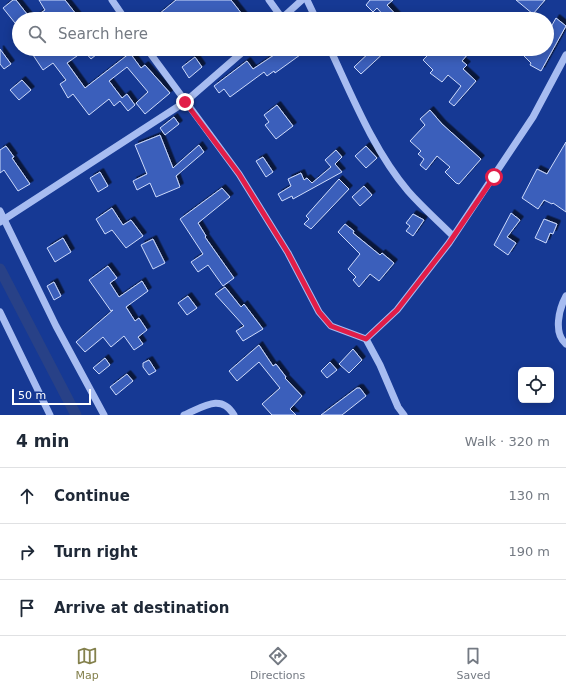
<!DOCTYPE html>
<meta charset="utf-8">
<style>
body{margin:0;font-family:"DejaVu Sans",sans-serif;background:#f6f6f7;color:#1f2937}
.controls{position:absolute;right:12px;bottom:12px;display:grid;overflow:hidden;border-radius:6px;box-shadow:0 2px 10px #0003}
.controls button{width:36px;height:36px;display:grid;place-items:center;padding:0;border:0;border-bottom:1px solid #e0e1e3;background:#fff;color:#1f2937;font:20px sans-serif}
.scale{position:absolute;left:12px;bottom:10px;width:79px;box-sizing:border-box;padding-left:4px;border:2px solid #fff;border-top:0;font-size:11px;line-height:14px;white-space:nowrap;color:#fff;-webkit-text-stroke:3px #163994;paint-order:stroke}
.stop{position:absolute;width:12px;height:12px;margin:-9px;border:3px solid #e11d48;border-radius:50%;background:#fff}
.stop.end{background:#e11d48;border-color:#fff;box-shadow:0 1px 4px #0008}
.list{margin:0;padding:0;list-style:none}
h2{display:flex;justify-content:space-between;align-items:center;height:52px;margin:0;padding:0 16px;font-size:17px}
h2 small{font-size:13px;font-weight:400;color:#747a83}
.list li{display:grid;grid-template-columns:26px 1fr auto;gap:12px;align-items:center;box-sizing:border-box;height:56px;padding:0 16px;border-top:1px solid #e0e1e3}
.list b{display:block;font-size:15px;white-space:nowrap}
.list em{font-size:13px;font-style:normal;color:#747a83}
.icon{flex:none;width:22px;height:22px;fill:none;stroke:currentColor;stroke-width:2;stroke-linecap:round;stroke-linejoin:round}
.map{position:relative;flex:none;width:566px;height:415px;overflow:hidden}
.search{position:absolute;background:#fff;box-shadow:0 2px 10px #0003;left:12px;right:12px;top:12px;height:44px;display:flex;align-items:center;gap:10px;box-sizing:border-box;padding:0 14px;border-radius:22px;color:#747a83;font-size:15px}
.sheet{height:220px;background:#fff}
nav{display:flex;justify-content:space-around;align-items:center;box-sizing:border-box;height:56px;border-top:1px solid #e0e1e3;background:#fff;font-size:11px;color:#747a83}
nav a{display:grid;justify-items:center;gap:2px}
nav .on{color:#84814d}
.map>svg:first-child{display:block}
.lines{fill:none;stroke-linecap:round;stroke-linejoin:round}
.canal{stroke:#284187;stroke-width:11}
.building{fill:#3b5fbb;stroke:#cedbfc;filter:url(#shadow)}
.minor{stroke:#a7bcf1;stroke-width:7}
.route{stroke:#e11d48;stroke-width:5}
</style>
<div class="map">
<svg width="566" height="415" viewBox="0 0 566 415">
<defs>
<filter id="shadow"><feDropShadow dx="3.5" dy="-3.5" stdDeviation="0" flood-color="#0009"/></filter>
</defs>
<rect width="100%" height="100%" fill="#163994"/>
<g class="lines">
<!-- canal -->
<path class="canal" d="M0 269 76 415"/>
</g>
<!-- building -->
<g class="building">
<path d="M13 0H16L31 19H19V28L3 8Z"/>
<path d="M39 0H65L80 19H32L45 10Z"/>
<path d="M176 0H231L246 19H153Z"/>
<path d="M370 0H393L387 5 400 19H387L377 8 373 12 366 5Z"/>
<path d="M516 0H545L533 14Z"/>
<path d="M556 18 566 26 541 71 530 65 531 63 517 49H547V34Z"/>
<path d="M0 49 11 64 4 69 0 64Z"/>
<path d="M29 49H103L91 59 84 51 67 63 85 88 130 53 141 68 145 65 170 93 145 114 136 103 148 92 127 67 109 81 122 98 127 94 135 105 128 111 120 101 114 106 109 99 89 115 73 94 68 98 60 84 66 80 53 63 43 70Z"/>
<path d="M283 49H296L300 55 275 73 274 71 267 76 264 72 230 97 224 89 219 93 214 86 247 61 253 69Z"/>
<path d="M373 49H388L361 74 354 67Z"/>
<path d="M434 49H462L468 54 462 61 467 65 463 69 476 81 454 106 449 102 461 86 448 75 442 82 430 73 433 70 423 60Z"/>
<path d="M195 57 202 67 189 78 182 67Z"/>
<path d="M22 80 31 90 19 100 10 90Z"/>
<path d="M277 105 293 126 276 139 265 125 269 122 264 115Z"/>
<path d="M430 110 442 124 481 159 459 184 456 183 445 172 450 167 437 156 426 170 420 165 424 159 418 154 421 151 410 141 425 125 420 119Z"/>
<path d="M174 117 179 124 165 135 160 128Z"/>
<path d="M160 135 173 168 199 145 204 152 176 176 180 187 156 197 150 183 137 190 133 181 147 174 135 145Z"/>
<path d="M566 142V212L553 203 552 204 544 200 538 209 522 198 537 169 547 174Z"/>
<path d="M6 146 14 157 12 158 30 184 18 191 4 170 0 173V150Z"/>
<path d="M366 146 377 158 366 168 355 156Z"/>
<path d="M336 150 342 157 335 164 342 172 293 199 292 196 282 201 278 194 291 186 288 179 301 173 304 180 307 178 312 183 331 167 325 160Z"/>
<path d="M263 157 273 172 266 177 256 161Z"/>
<path d="M100 172 108 186 98 192 90 178Z"/>
<path d="M339 179 349 189 311 229 304 224 309 219 306 216Z"/>
<path d="M364 186 372 195 360 206 352 197Z"/>
<path d="M222 188 230 197 198 223 206 236 205 237 234 278 223 286 208 265 198 272 191 262 203 254 180 219Z"/>
<path d="M112 208 123 225 131 220 143 236 126 248 112 230 105 234 96 219Z"/>
<path d="M511 213 520 220 507 237 516 243 508 255 494 245Z"/>
<path d="M413 214 424 220 413 236 406 231 410 226 406 223Z"/>
<path d="M544 219 557 224 553 234 550 233 546 243 535 238Z"/>
<path d="M345 224 354 231 353 233 380 255 382 253 394 263 379 281 370 274 359 287 353 280 356 277 348 269 360 254 338 232Z"/>
<path d="M63 238 71 252 55 262 47 248Z"/>
<path d="M153 239 165 263 153 269 141 245Z"/>
<path d="M108 266 117 278 110 283 119 297 142 281 148 291 126 307 135 321 139 318 147 330 138 337 143 344 134 350 124 336 111 347 103 337 85 352 76 342 113 310 111 311 89 280Z"/>
<path d="M54 282 61 296 54 300 47 286Z"/>
<path d="M225 287 241 307 244 304 263 329 243 341 236 331 244 326 215 294Z"/>
<path d="M188 296 197 308 187 315 178 303Z"/>
<path d="M259 345 273 366 276 364 286 377 285 378 302 396 290 409 296 415H272L262 404 280 388 259 362 237 381 229 371Z"/>
<path d="M353 349 362 360 349 373 339 364Z"/>
<path d="M105 358 110 365 99 374 93 368Z"/>
<path d="M149 360 156 371 149 375 143 367V363Z"/>
<path d="M330 362 337 370 327 378 321 371Z"/>
<path d="M127 374 133 381 116 395 110 387Z"/>
<path d="M357 388H360L366 396 342 415H321Z"/>
</g>
<g class="lines">
<!-- minor -->
<g class="minor">
<path d="M112 0 125 19"/>
<path d="M269 0 282 18"/>
<path d="M307 0 316 19"/>
<path d="M281 19 302 0"/>
<path d="M147 49 239 174 288 253 319 312 331 326 366 339 380 365 398 407 404 415"/>
<path d="M330 49C352 96 374 151 408 191 422 207 438 221 453 236"/>
<path d="M0 211 56 326 104 415"/>
<path d="M0 222 185 102 246 49"/>
<path d="M566 296C559 309 553 333 566 344"/>
<path d="M0 312 50 415"/>
<path d="M366 339 397 310 449 243 533 117 566 55"/>
<path d="M184 415C203 407 221 393 234 415"/>
</g>
</g>
<g class="lines">
<!-- route -->
<path class="route" d="M185 102 239 174 288 253 319 312 331 326 366 339 397 310 449 243 494 177"/>
</g>
</svg>
<div class="controls">
<button><svg class="icon" aria-label="locate" viewBox="0 0 24 24"><circle cx="12" cy="12" r="6"/><path d="M12 2v4M12 18v4M2 12h4M18 12h4"/></svg></button>
</div>
<div class="scale">50 m</div>
<div class="stop" style="left:494px;top:177px"></div>
<div class="stop end" style="left:185px;top:102px"></div>
<div class="search"><svg class="icon" aria-label="search" viewBox="0 0 24 24"><circle cx="10" cy="10" r="6"/><path d="M15 15l6 6"/></svg>Search here</div>
</div>
<section class="sheet">
<h2>4 min<small>Walk · 320 m</small></h2>
<ul class="list">
<li><svg class="icon" aria-label="ahead" viewBox="0 0 24 24"><path d="M12 20V5M6 11l6-6 6 6"/></svg><div><b>Continue</b></div><em>130 m</em></li>
<li><svg class="icon" aria-label="right" viewBox="0 0 24 24"><path d="M7 20v-9h11M14 6l5 5-5 5"/></svg><div><b>Turn right</b></div><em>190 m</em></li>
<li><svg class="icon" aria-label="arrive" viewBox="0 0 24 24"><path d="M6 21V4h12l-3 4 3 4H6"/></svg><div><b>Arrive at destination</b></div></li>
</ul>
</section>
<nav>
<a class="on"><svg class="icon" aria-label="map" viewBox="0 0 24 24"><path d="M3 6l6-2 6 2 6-2v14l-6 2-6-2-6 2zM9 4v14M15 6v14"/></svg>Map</a>
<a><svg class="icon" aria-label="directions" viewBox="0 0 24 24"><path d="M12 3l9 9-9 9-9-9zM9 14v-3h6M13 9l2 2-2 2"/></svg>Directions</a>
<a><svg class="icon" aria-label="saved" viewBox="0 0 24 24"><path d="M7 4h10v16l-5-4-5 4z"/></svg>Saved</a>
</nav>
